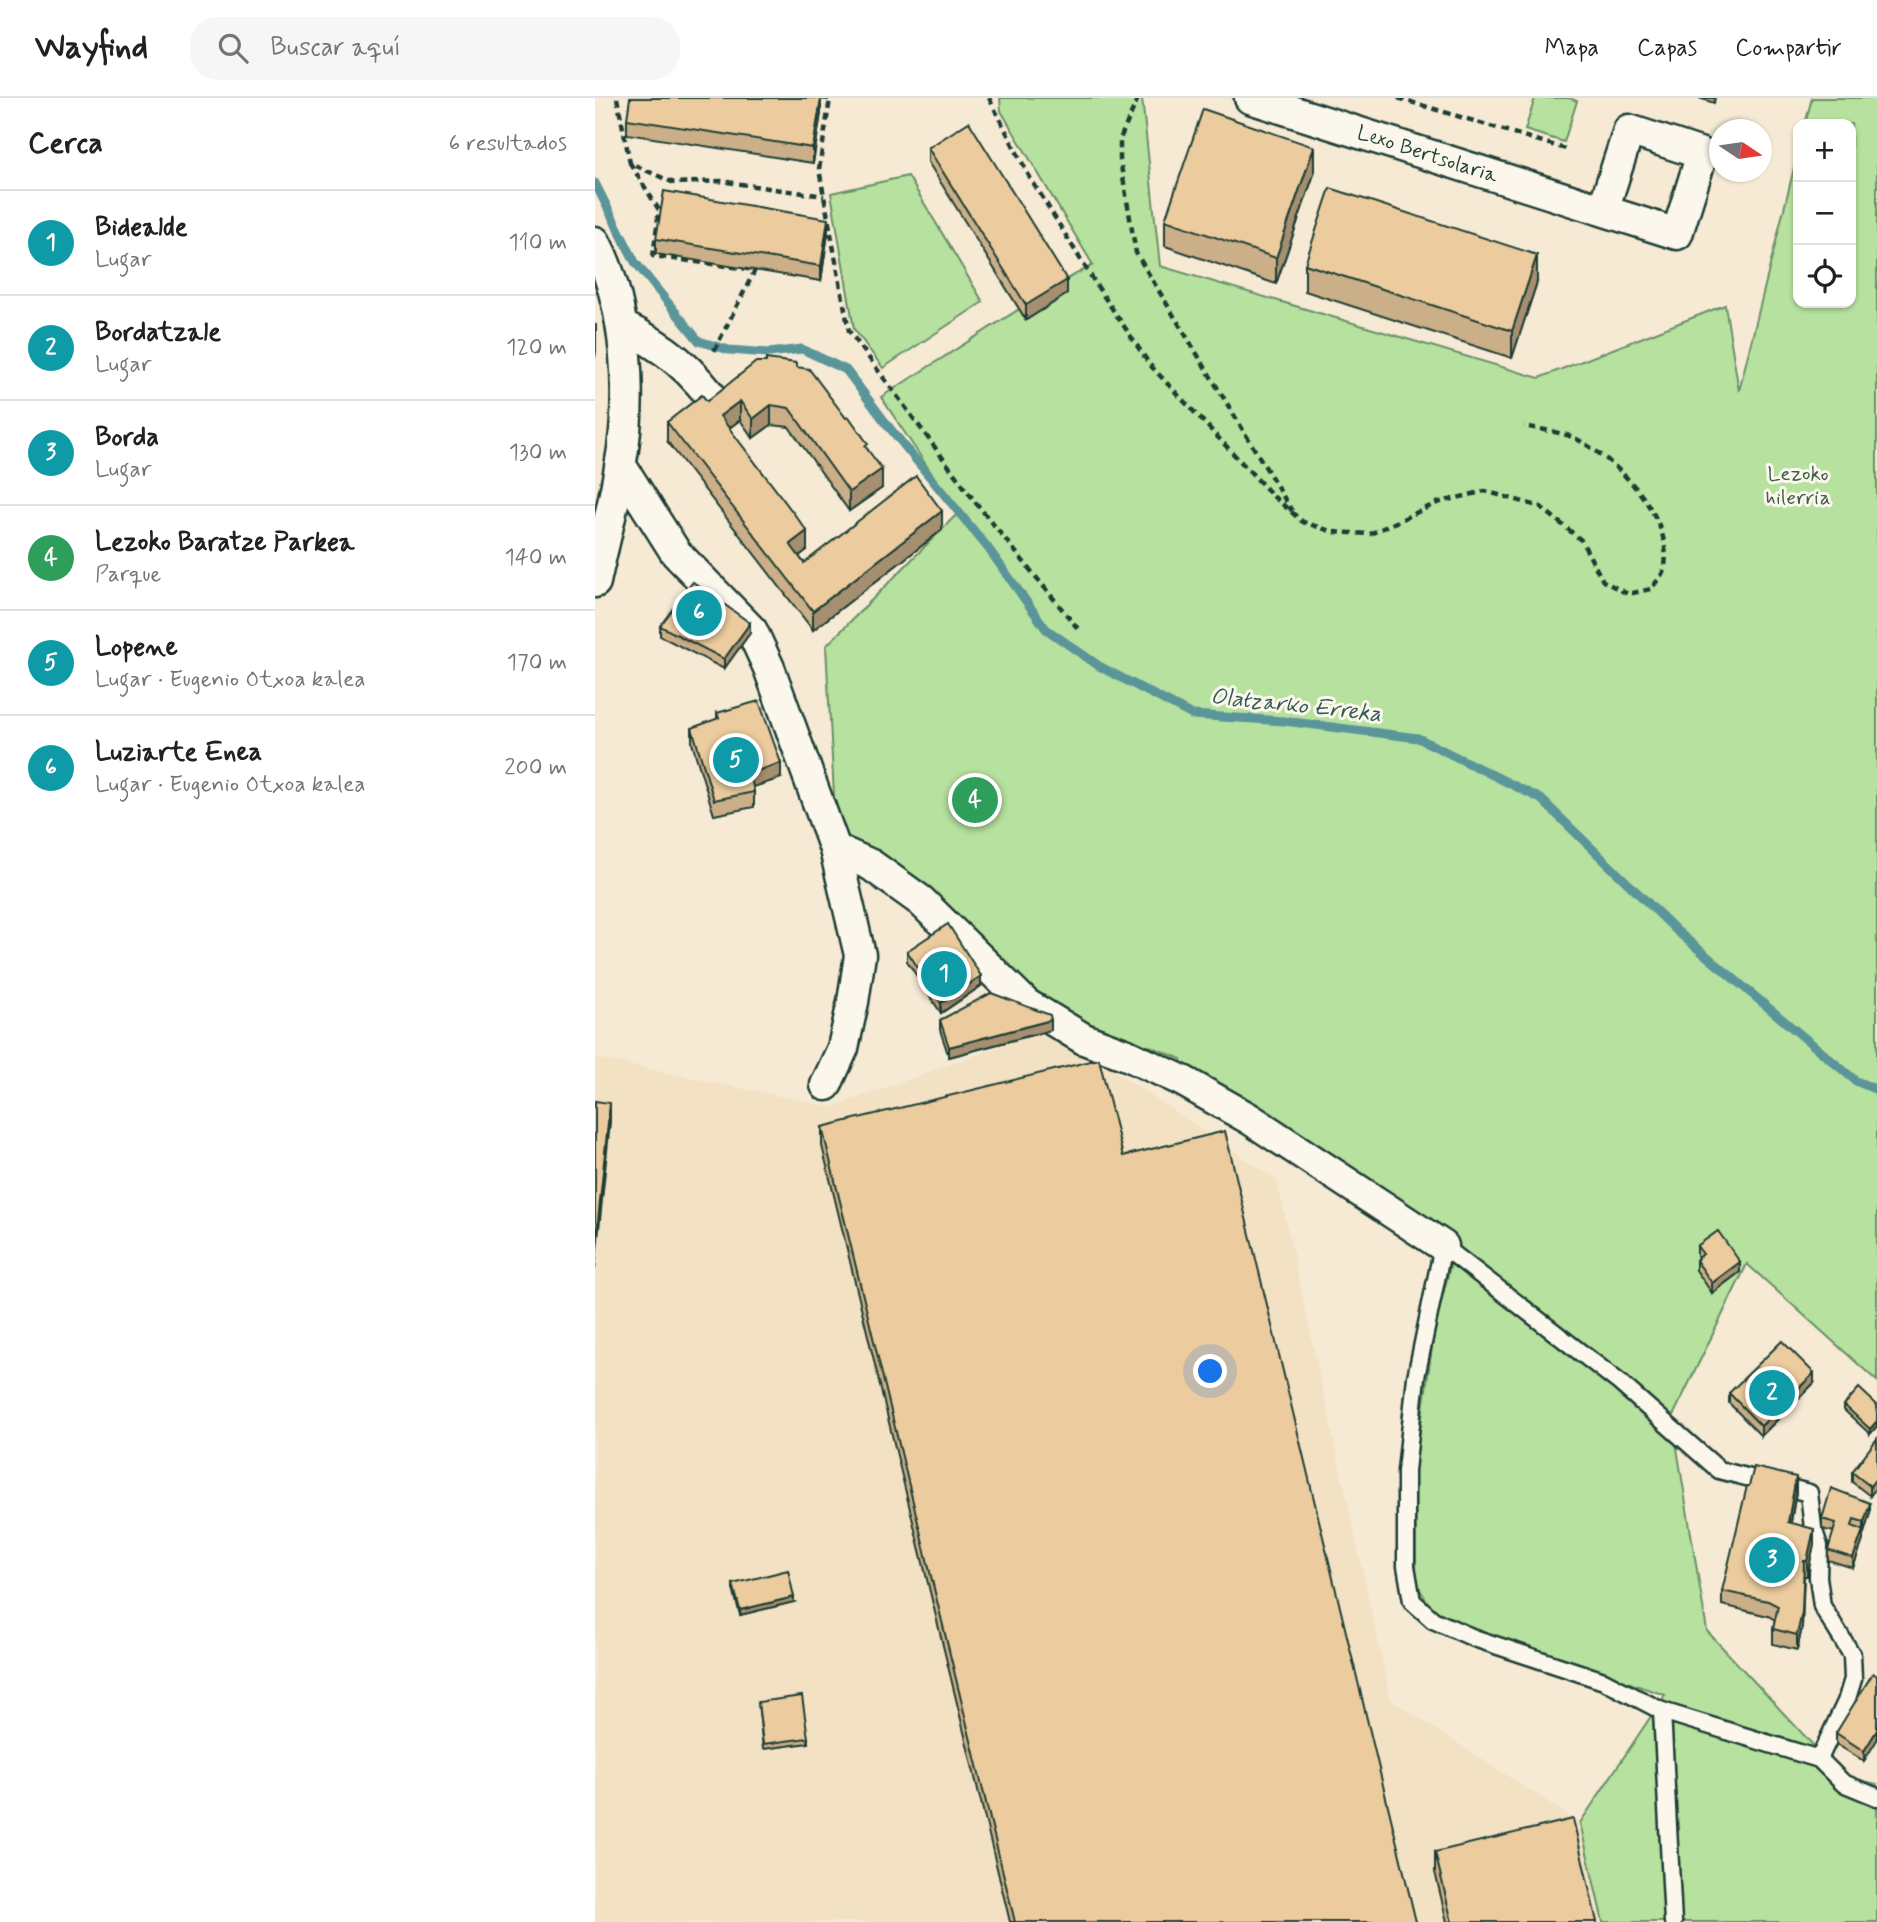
<!DOCTYPE html>
<html lang="es">
<meta charset="utf-8">
<style>
body{margin:0;font-family:Mynerve,sans-serif;background:#f6f6f6;color:#202124}
.controls{position:absolute;right:21px;top:21px;display:grid;overflow:hidden;border-radius:14px;box-shadow:0 2px 5px #0004}
.controls button{width:63px;height:63px;display:grid;place-items:center;padding:0;border:0;border-bottom:2px solid #e0e0e0;background:#fff;color:#202124;font:35px sans-serif}
.compass{position:absolute;left:1114px;top:21px;width:63px;height:63px;border-radius:50%;background:#fff;box-shadow:0 2px 5px #0004;rotate:103deg}
.you{position:absolute;left:616px;top:1274px;width:24px;height:24px;margin:-18px;border:5px solid #fff;border-radius:50%;background:#1a73e8;box-shadow:0 0 0 10px #1a73e833}
.badge{display:grid;place-items:center;width:46px;height:46px;border-radius:50%;background:#1a73e8;color:#fff;font-size:23px;font-weight:700}
.pin{position:absolute;translate:-50% -50%;border:4px solid #fff;box-shadow:0 2px 7px #0006}
.list{margin:0;padding:0;list-style:none}
h2{display:flex;justify-content:space-between;align-items:center;height:91px;margin:0;padding:0 28px;font-size:30px}
h2 small{font-size:23px;font-weight:400;color:#757577}
.list li{display:grid;grid-template-columns:46px 1fr auto;gap:21px;align-items:center;box-sizing:border-box;height:105px;padding:0 28px;border-top:2px solid #e0e0e0}
.list b{display:block;font-size:26px;white-space:nowrap}
.list p{margin:0;font-size:23px;white-space:nowrap;color:#757577}
.list em{font-size:23px;font-style:normal;color:#757577}
.icon{flex:none;width:38px;height:38px;fill:none;stroke:currentColor;stroke-width:2;stroke-linecap:round;stroke-linejoin:round}
.map{position:relative;flex:none;width:1282px;height:1824px;overflow:hidden}
header{display:flex;align-items:center;gap:42px;box-sizing:border-box;height:98px;padding:0 35px;background:#fff;border-bottom:2px solid #e0e0e0}
header strong{font-size:33px}
nav{display:flex;gap:38px;margin-inline-start:auto;font-size:24px}
.search{width:490px;height:63px;background:#f6f6f6;display:flex;align-items:center;gap:18px;box-sizing:border-box;padding:0 24px;border-radius:28px;color:#757577;font-size:26px}
main{display:flex}
aside{flex:1;background:#fff}
.map>svg:first-child{display:block}
.built{fill:#f3e1c4}
.green{fill:#b6e19e;stroke:#6a8f69;stroke-width:2}
.lines{fill:none;stroke-linecap:round;stroke-linejoin:round}
.stream{stroke:#5a959a;stroke-width:9}
.service-casing{stroke:#1f3d34;stroke-width:21}
.minor-casing{stroke:#1f3d34;stroke-width:35}
.path{stroke:#1f3d34;stroke-width:4.5;stroke-dasharray:7 5;stroke-linecap:butt}
.service{stroke:#fbf7ec;stroke-width:16}
.minor{stroke:#fbf7ec;stroke-width:30}
.wall{fill:#cbaf88;stroke:#1f3d34;stroke-width:2}
.shaded-wall{fill:#a58f6f;stroke:#1f3d34;stroke-width:2}
.building{fill:#eccc9e;stroke:#1f3d34;stroke-width:2}
.labels{text-anchor:middle;dominant-baseline:central;stroke-width:6;stroke-linejoin:round;paint-order:stroke}
.street-label{font-size:21px;fill:#1f3d34;stroke:#fbf7ec}
.park-label{font-size:21px;fill:#3d5e49;stroke:#fbf7ec}
.water-label{font-size:23px;font-style:italic;fill:#335a56;stroke:#fbf7ec}
</style>
<header>
<strong>Wayfind</strong>
<div class="search"><svg class="icon" aria-label="search" viewBox="0 0 24 24"><circle cx="10" cy="10" r="6"/><path d="M15 15l6 6"/></svg>Buscar aquí</div>
<nav><a>Mapa</a><a>Capas</a><a>Compartir</a></nav>
</header>
<main>
<aside>
<h2>Cerca<small>6 resultados</small></h2>
<ul class="list">
<li><span class="badge" style="background:#0f9aa8">1</span><div><b>Bidealde</b><p>Lugar</p></div><em>110 m</em></li>
<li><span class="badge" style="background:#0f9aa8">2</span><div><b>Bordatzale</b><p>Lugar</p></div><em>120 m</em></li>
<li><span class="badge" style="background:#0f9aa8">3</span><div><b>Borda</b><p>Lugar</p></div><em>130 m</em></li>
<li><span class="badge" style="background:#2e9e5b">4</span><div><b>Lezoko Baratze Parkea</b><p>Parque</p></div><em>140 m</em></li>
<li><span class="badge" style="background:#0f9aa8">5</span><div><b>Lopene</b><p>Lugar · Eugenio Otxoa kalea</p></div><em>170 m</em></li>
<li><span class="badge" style="background:#0f9aa8">6</span><div><b>Luziarte Enea</b><p>Lugar · Eugenio Otxoa kalea</p></div><em>200 m</em></li>
</ul>
</aside>
<div class="map">
<svg width="1282" height="1824" viewBox="0 0 1282 1824">
<rect width="100%" height="100%" fill="#f6ead5"/>
<filter id="ink" filterUnits="userSpaceOnUse"><feTurbulence type="fractalNoise" baseFrequency=".0143" numOctaves="2"/><feDisplacementMap in="SourceGraphic" scale="14" xChannelSelector="R" yChannelSelector="G"/><feConvolveMatrix kernelMatrix="1 2 1 2 8 2 1 2 1" color-interpolation-filters="sRGB"/></filter>
<g filter="url(#ink)">
<!-- built -->
<path class="built" d="M455 930 682 1082 796 1602 985 1725 1008 1824H0V960L237 1009Z"/>
<!-- green -->
<g class="green">
<path d="M405 0H547L565 168 944 280 1130 207 1144 293 1203 54V205H1256V26H1210L1217 0H1282V1283L1152 1166 1077 1320 1112 1533 1247 1678 1282 1686V1824H1008L985 1725 1070 1597 876 1531 836 1510 821 1485 820 1368 840 1228 860 1149 590 977 586 961 555 948 539 953 486 936 241 735 231 548 363 415 286 299 470 182 498 167 406 13Z"/>
<path d="M940 0H974L982 3 969 44 930 32Z"/>
<path d="M313 78 388 204 288 270 259 231 236 95Z"/>
</g>
<g class="lines">
<!-- stream -->
<path class="stream" d="M0 85 40 164 104 243 134 252 174 255 207 251 251 272 294 329 393 450 451 531 504 568 597 617 689 623 823 640 946 701 1083 834 1261 983 1282 992"/>
<!-- service casing -->
<g class="service-casing">
<g id="service">
<path d="M1067 1613 1078 1824"/>
<path d="M1224 1661 1067 1613 1009 1583 879 1540 838 1522 817 1503 811 1468V1373L821 1279 848 1148 1025 1285 1124 1372 1214 1395 1218 1430 1224 1448 1223 1479 1227 1508 1257 1557 1258 1581 1251 1604 1224 1661 1248 1685 1282 1699"/>
</g>
</g>
<!-- minor casing -->
<g class="minor-casing">
<g id="minor">
<path id="s1" d="M655 0 1082 136 1107 56 1034 32 1008 112"/>
<path d="M0 144C33 207 38 300 25 369 19 407 8 446 0 484"/>
<path d="M27 228C71 249 98 272 126 312"/>
<path d="M26 368 81 455 157 533 174 570 240 751 265 857 258 904 248 950 231 987"/>
<path d="M240 751 276 767 326 803 431 906 489 941 532 957 588 983 655 1021 848 1148"/>
</g>
</g>
<!-- path -->
<g class="path">
<path d="M22 0 35 65 79 85 125 83 229 98"/>
<path d="M227 0 235 1 224 71 254 233 381 405 484 532"/>
<path d="M394 0 433 76 502 188 555 267 679 399 708 424 738 434 775 436 842 405 890 393 946 409 986 442 1008 483 1033 496 1056 491C1061 484 1069 476 1070 468 1077 419 1026 367 987 344 971 334 947 332 929 328"/>
<path d="M543 0 525 41V62L541 155 697 413"/>
<path d="M803 0 974 52"/>
<path d="M35 65 64 112 58 158 160 172 117 257"/>
</g>
<!-- service -->
<use href="#service" class="service"/>
<!-- minor -->
<use href="#minor" class="minor"/>
</g>
<!-- wall -->
<g class="wall">
<path d="M1104 0H1120L1119 5Z"/>
<path d="M226 15 218 65 32 36V21Z"/>
<path d="M333 50 472 196 431 222 333 64Z"/>
<path d="M719 76 681 186 570 148V122Z"/>
<path d="M233 135 226 183 61 156V141Z"/>
<path d="M710 166 942 184 917 260 710 193Z"/>
<path d="M201 269 273 352 287 390 254 413 194 329 176 327 158 340 145 322 134 330 212 452 204 458 209 465 347 432 218 532 72 343V324L112 303Z"/>
<path d="M65 528 155 535 129 571 65 538Z"/>
<path d="M122 615 186 680 158 689 159 694V709L119 717 97 645V630L122 621Z"/>
<path d="M312 853 386 888 346 915 312 863Z"/>
<path d="M345 922 456 932 354 959 345 932Z"/>
<path d="M227 1029 528 1058 821 1824H415L227 1048Z"/>
<path d="M1102 1148 1145 1174 1117 1195 1101 1172V1162L1103 1160 1102 1158Z"/>
<path d="M1219 1285 1166 1338 1134 1305V1295Z"/>
<path d="M1249 1307H1282V1328L1275 1336 1249 1312Z"/>
<path d="M1282 1341 1275 1398 1257 1384V1374Z"/>
<path d="M1201 1394 1196 1425 1219 1446 1212 1478H1209L1207 1529 1202 1552 1178 1546V1531L1180 1522 1173 1518 1127 1507V1493Z"/>
<path d="M1275 1415 1269 1435 1268 1434V1442L1258 1470 1233 1462V1452L1239 1434 1227 1431V1421Z"/>
<path d="M138 1486 199 1504 145 1517 138 1491Z"/>
<path d="M1282 1578 1269 1663 1241 1646V1635Z"/>
<path d="M163 1604 213 1640V1645L168 1651Z"/>
<path d="M840 1754 1002 1824H852L840 1774Z"/>
</g>
<!-- shaded-wall -->
<g class="shaded-wall">
<path d="M226 1V15L218 65V50Z"/>
<path d="M719 49V76L681 186V160Z"/>
<path d="M233 121V135L226 183V168Z"/>
<path d="M942 157V184L917 260V233Z"/>
<path d="M472 182V196L431 222V207Z"/>
<path d="M1 226V253L0 260V233Z"/>
<path d="M145 303V322L125 337V318Z"/>
<path d="M176 307V327L158 340V321Z"/>
<path d="M287 371V390L254 413V394Z"/>
<path d="M347 413V432L218 532V513Z"/>
<path d="M212 433V452L195 465V446Z"/>
<path d="M155 525V535L129 571V561Z"/>
<path d="M186 665V680L155 690V675Z"/>
<path d="M386 878V888L346 915V905Z"/>
<path d="M456 922V932L354 959V949Z"/>
<path d="M15 1005V1024L0 1171V1152Z"/>
<path d="M1145 1164V1174L1117 1195V1185Z"/>
<path d="M1219 1275V1285L1166 1338V1328Z"/>
<path d="M1282 1323V1328L1275 1336V1331Z"/>
<path d="M1201 1379V1394L1193 1439V1424Z"/>
<path d="M1282 1379V1389L1275 1398V1388Z"/>
<path d="M1275 1405V1415L1269 1435V1424Z"/>
<path d="M1219 1431V1446L1212 1478V1463Z"/>
<path d="M1268 1432V1442L1258 1470V1460Z"/>
<path d="M1209 1463 1207 1529 1202 1552V1537Z"/>
<path d="M199 1499V1504L145 1517V1512Z"/>
<path d="M1282 1632V1642L1269 1663V1653Z"/>
</g>
<!-- building -->
<g class="building">
<path d="M35 0H222L226 1 218 50 32 21Z"/>
<path d="M608 11 719 49 681 160 570 122Z"/>
<path d="M374 24 472 182 431 207 333 50Z"/>
<path d="M735 90 942 157 917 233 710 166Z"/>
<path d="M69 93 233 121 226 168 61 141Z"/>
<path d="M171 261 201 265V269L214 271 251 320 254 319 273 346 270 348 287 371 254 394 194 310 176 307 158 321 145 303 125 318 212 433 195 446 209 465 321 378 347 413 218 513 72 324 107 297 112 303 161 264H171Z"/>
<path d="M98 484 155 525 129 561 65 528Z"/>
<path d="M164 603 186 665 155 675 159 694 119 702 97 630 124 620 122 615Z"/>
<path d="M353 826 386 878 346 905 312 853Z"/>
<path d="M396 895 455 917 456 922 354 949 345 922Z"/>
<path d="M504 961 528 1058 630 1033 821 1824H420L227 1029Z"/>
<path d="M0 1003 15 1005 0 1152Z"/>
<path d="M1123 1133 1145 1164 1117 1185 1101 1162 1108 1156 1102 1148Z"/>
<path d="M1187 1243 1219 1275 1166 1328 1134 1295Z"/>
<path d="M1264 1290 1282 1307V1323L1275 1331 1249 1307Z"/>
<path d="M1282 1341V1379L1275 1388 1257 1374Z"/>
<path d="M1159 1369 1201 1379 1193 1424 1219 1431 1212 1463H1209L1207 1514 1202 1537 1178 1531 1183 1508 1173 1503 1127 1493 1152 1388H1154Z"/>
<path d="M1236 1390 1275 1405 1269 1424 1259 1421 1257 1428 1268 1432 1258 1460 1233 1452 1241 1425 1227 1421Z"/>
<path d="M193 1472 199 1499 145 1512 138 1486Z"/>
<path d="M1278 1575 1282 1578V1632L1269 1653 1241 1635Z"/>
<path d="M207 1598 213 1640 168 1646 163 1604Z"/>
<path d="M978 1721 1002 1824H857L840 1754Z"/>
</g>
</g>
<g class="labels">
<!-- street labels -->
<g class="street-label">
<text stroke="none"><textPath href="#s1" startOffset="186">Lexo Bertsolaria</textPath></text>
</g>
<!-- park labels -->
<g class="park-label">
<text x="1203" y="376">Lezoko<tspan x="1203" dy="24">hilerria</tspan></text>
</g>
<!-- water labels -->
<g class="water-label">
<text transform="translate(701 608) rotate(6)">Olatzarko Erreka</text>
</g>
</g>
</svg>
<div class="controls">
<button>+</button>
<button>−</button>
<button><svg class="icon" aria-label="locate" viewBox="0 0 24 24"><circle cx="12" cy="12" r="6"/><path d="M12 2v4M12 18v4M2 12h4M18 12h4"/></svg></button>
</div>
<svg class="compass" viewBox="-18 -18 36 36"><path d="M0-13l5 13h-10z" fill="#e53935"/><path d="M0 13l5-13h-10z" fill="#757577"/></svg>
<div class="you"></div>
<div class="pin badge" style="left:349px;top:876px;background:#0f9aa8">1</div>
<div class="pin badge" style="left:1177px;top:1295px;background:#0f9aa8">2</div>
<div class="pin badge" style="left:1177px;top:1462px;background:#0f9aa8">3</div>
<div class="pin badge" style="left:380px;top:702px;background:#2e9e5b">4</div>
<div class="pin badge" style="left:141px;top:662px;background:#0f9aa8">5</div>
<div class="pin badge" style="left:104px;top:515px;background:#0f9aa8">6</div>
</div>
</main>
